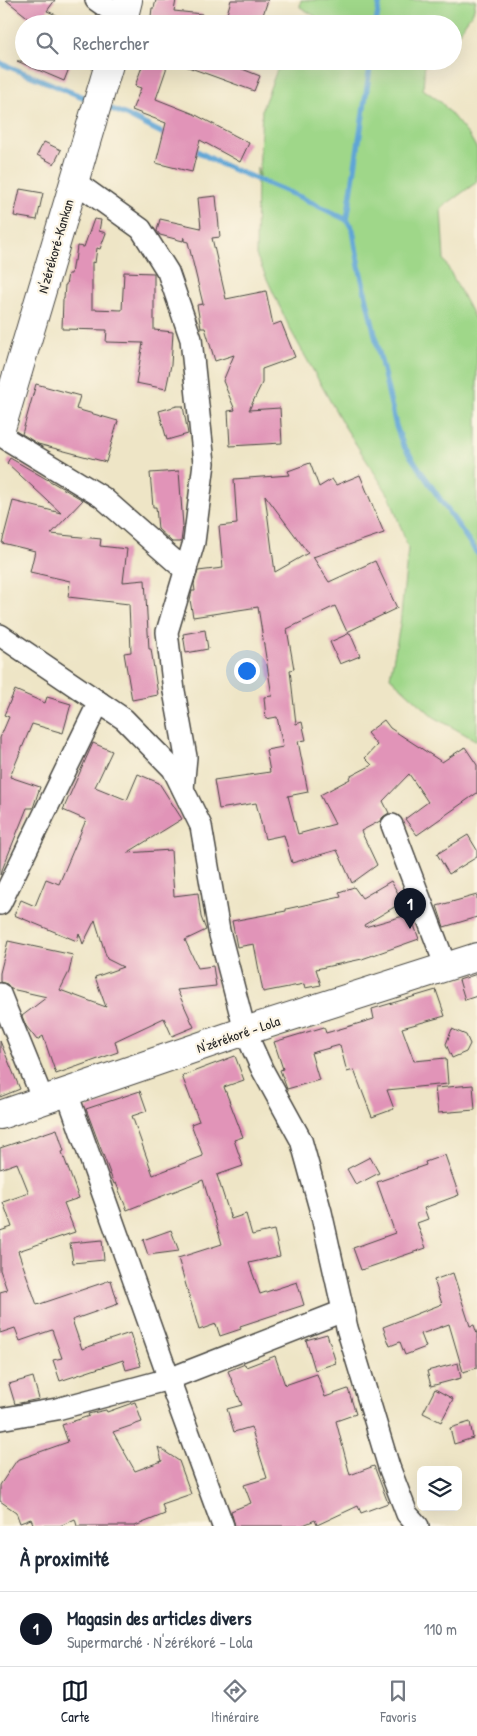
<!DOCTYPE html>
<html lang="fr">
<meta charset="utf-8">
<style>
body{margin:0;font-family:"Patrick Hand",sans-serif;background:#f2f2f3;color:#1f2937}
.controls{position:absolute;right:15px;bottom:15px;display:grid;overflow:hidden;border-radius:8px;box-shadow:0 5px 20px #0002}
.controls button{width:45px;height:45px;display:grid;place-items:center;padding:0;border:0;border-bottom:1px solid #e0e1e3;background:#fff;color:#1f2937;font:25px sans-serif}
.you{position:absolute;left:246px;top:670px;width:18px;height:18px;margin:-12px;border:4px solid #fff;border-radius:50%;background:#1a73e8;box-shadow:0 0 0 8px #1a73e833}
.badge{display:grid;place-items:center;width:32px;height:32px;border-radius:50%;background:#111827;color:#fff;font-size:16px;font-weight:700}
.pin{position:absolute;translate:-50% -41px;filter:drop-shadow(0 1px 2px #0008)}
.pin::after{content:'';position:absolute;top:26px;width:18px;height:15px;background:inherit;clip-path:polygon(0 0,100% 0,50% 100%)}
.list{margin:0;padding:0;list-style:none}
h2{display:flex;justify-content:space-between;align-items:center;height:65px;margin:0;padding:0 20px;font-size:21px}
h2 small{font-size:16px;font-weight:400;color:#747a83}
.list li{display:grid;grid-template-columns:32px 1fr auto;gap:15px;align-items:center;box-sizing:border-box;height:75px;padding:0 20px;border-top:1px solid #e0e1e3}
.list b{display:block;font-size:19px;white-space:nowrap}
.list p{margin:0;font-size:16px;white-space:nowrap;color:#747a83}
.list em{font-size:16px;font-style:normal;color:#747a83}
.icon{flex:none;width:28px;height:28px;fill:none;stroke:currentColor;stroke-width:2;stroke-linecap:round;stroke-linejoin:round}
.map{position:relative;flex:none;width:477px;height:1526px;overflow:hidden}
.search{position:absolute;background:#fff;box-shadow:0 5px 20px #0002;left:15px;right:15px;top:15px;height:55px;display:flex;align-items:center;gap:12px;box-sizing:border-box;padding:0 18px;border-radius:28px;color:#747a83;font-size:19px}
.sheet{height:140px;background:#fff}
nav{display:flex;justify-content:space-around;align-items:center;box-sizing:border-box;height:70px;border-top:1px solid #e0e1e3;background:#fff;font-size:14px;color:#747a83}
nav a{display:grid;justify-items:center;gap:2px}
nav .on{color:#111827}
.map>svg:first-child{display:block}
.green{fill:#9fd789;stroke:#65815a}
.lines{fill:none;stroke-linecap:round;stroke-linejoin:round}
.stream{stroke:#5fa5d5;stroke-width:5.5}
.building{fill:#e194b8;fill-rule:evenodd}
.street-casing{stroke:#484742;stroke-width:24}
.highway-casing{stroke:#484742;stroke-width:30}
.street{stroke:#fff;stroke-width:21}
.highway{stroke:#fff;stroke-width:28}
.labels{text-anchor:middle;dominant-baseline:central;stroke-width:4.5;stroke-linejoin:round;paint-order:stroke}
.street-label{font-size:14px;fill:#2b2b2b;stroke:#fcf5e5}
</style>
<div class="map">
<svg width="477" height="1526" viewBox="0 0 477 1526">
<rect width="100%" height="100%" fill="#fcf5e5"/>
<filter id="ink" filterUnits="userSpaceOnUse"><feTurbulence type="fractalNoise" baseFrequency=".02" numOctaves="2"/><feDisplacementMap in="SourceGraphic" scale="10" xChannelSelector="R" yChannelSelector="G"/><feConvolveMatrix kernelMatrix="1 2 1 2 8 2 1 2 1" color-interpolation-filters="sRGB"/></filter>
<filter id="wash" filterUnits="userSpaceOnUse"><feTurbulence type="fractalNoise" baseFrequency=".0096" numOctaves="4" result="noise"/><feDisplacementMap in="SourceGraphic" scale="20" xChannelSelector="R" yChannelSelector="G"/><feGaussianBlur stdDeviation="1.12" result="paint"/><feColorMatrix in="noise" values="0 0 0 0 0 0 0 0 0 0 0 0 0 0 0 0 0 1.4 0 .05"/><feComposite in="paint" operator="in"/></filter>
<g filter="url(#wash)">
<rect width="100%" height="100%" fill="#eee5c6"/>
<!-- green -->
<g class="green">
<path d="M301 0H476L473 12 453 40V24H328L300 7Z"/>
<path d="M307 61H425L423 89 441 102 470 137 477 149V182L441 208 444 260 477 323V741L434 717 390 677 400 625 408 548 390 497 343 424 290 329 256 255 257 167 259 177 262 109 277 70Z"/>
</g>
<g class="lines">
<!-- stream -->
<g class="stream">
<path d="M376 24 380 0"/>
<path d="M0 63 90 100"/>
<path d="M104 106 126 115 170 137"/>
<path d="M191 148 225 166 300 197 347 220 353 230 359 266 396 426 403 445 477 553"/>
<path d="M347 220 371 61"/>
</g>
</g>
<g id="blocks">
<!-- building -->
<g class="building">
<path d="M6 0H55L47 11 77 24H36Z"/>
<path d="M156 0H176L174 11 202 14V24H150L152 8H154Z"/>
<path d="M231 0H268L260 24H224Z"/>
<path d="M17 61H72L64 81Z"/>
<path d="M144 61H169L156 99 194 114 249 143 240 162 200 140 192 172 156 163 166 123 132 110 141 88 135 86Z"/>
<path d="M177 61H222L260 76 254 91 177 63Z"/>
<path d="M44 142 61 150 54 164 37 155Z"/>
<path d="M20 189 43 193 37 220 14 216Z"/>
<path d="M216 196 220 237 212 238 226 299 266 291 273 325 281 322 295 357 262 369V383L249 410 280 408 282 443 230 446 228 411 235 410 223 381 234 355 215 361 205 328H201L197 305 203 304 188 242 184 241V237L183 241 160 235 157 231 160 219 201 228 198 198Z"/>
<path d="M94 219 101 220 99 231 106 233 100 249 97 248 95 263 92 262V309L122 310 124 272 154 273V330L173 332 171 365 166 389 136 383 143 343 106 342 107 330 62 329 63 299H64L65 285H66L68 274H71L73 261H75L77 246 84 247Z"/>
<path d="M36 384 80 396 76 409 118 421 106 462 38 444 22 434Z"/>
<path d="M177 406H183L188 434 167 440 159 411Z"/>
<path d="M10 458 83 500 51 534 101 539 100 546 127 549 123 582 145 580 149 649H151L158 695 132 700 124 653 131 652 129 604 68 597 70 581 30 572 35 551 2 543 13 501 61 513 7 463Z"/>
<path d="M310 463 319 487 332 479 336 485 360 475 384 533 313 557 329 582 375 561 397 608 347 632 335 606 287 629 294 669 290 670 296 724 302 722 306 740 298 741 308 792 288 796 298 834 335 824 320 795 350 779 349 777 372 765 365 758 377 745 367 733 384 720 390 728 442 762 465 747 477 765V793L417 835 405 819 428 802 409 774 383 801 389 813 383 817 380 821 361 831 377 865 352 883 337 850 292 863 284 835 265 839 256 803 219 809 214 780 270 772 266 750 283 747 277 717 266 719 264 697 272 696 258 607 193 617 190 600 192 591H195L194 584 198 571 223 568 219 526 237 524 234 479 290 475 288 471ZM265 495 308 553 275 572 272 550Z"/>
<path d="M179 471 183 526 181 542H172L158 529 156 507H153L150 473Z"/>
<path d="M205 630 208 649 186 653 183 634Z"/>
<path d="M350 633 360 656 340 664 330 642Z"/>
<path d="M15 690 45 703 47 697 71 704 63 733 32 724 10 777 40 787 33 808H27L0 875V738L9 717 4 715Z"/>
<path d="M93 743 112 751 95 787 127 800 138 774 159 783 182 819 127 853 171 850 174 896 198 893 201 917 206 930 185 940 198 968 213 966 216 986 177 990 194 1027 172 1036 164 1018 115 1041 118 1052 56 1074 43 1036 37 1040 26 1026 22 1016 47 997 11 989 7 984 0 982V973L8 941 73 955 69 972 60 990 106 1007 95 977 123 967 107 959 95 920 83 944 79 933 77 941 14 915 21 900 35 906 46 879 59 884 86 820 63 810Z"/>
<path d="M468 835 477 850V857L449 874 437 854Z"/>
<path d="M391 881 403 902 364 925 365 927 410 914 419 939 362 959 316 969 321 985 305 988 304 984 263 992 254 944 237 947 232 921 286 911V909L341 897 339 892 354 887 362 898Z"/>
<path d="M477 895V917L444 927 437 906Z"/>
<path d="M477 974V996L465 1000 459 980Z"/>
<path d="M436 990 445 1016 402 1028 414 1061 446 1058 448 1084 387 1090 394 1109 372 1117 354 1070 347 1072 340 1045 311 1053 319 1080 287 1089 280 1070 283 1069 274 1042 324 1027 326 1033 374 1019 372 1009Z"/>
<path d="M452 1029 466 1035 470 1044 466 1052 452 1058 446 1044Z"/>
<path d="M0 1041 20 1089 0 1097Z"/>
<path d="M235 1056 244 1080 224 1087 243 1137 234 1140 243 1166 217 1175 231 1219 246 1214 252 1235 274 1230 280 1256 249 1263 260 1294 297 1282 304 1305 240 1326 241 1329 220 1336 216 1324 199 1330 178 1258 222 1244 203 1180 127 1210 116 1183 114 1184 86 1109 140 1091 147 1111 132 1116 153 1175 203 1156 191 1124 199 1121 182 1076Z"/>
<path d="M473 1085 475 1110 438 1113 435 1088Z"/>
<path d="M57 1129 64 1151 62 1152 79 1198 64 1203 75 1232 18 1251 37 1305 111 1280 118 1304 72 1320 82 1349 130 1333 141 1366 126 1370 123 1360 60 1381 53 1360 62 1358 52 1330 20 1341 15 1328 0 1333V1292L7 1290 0 1270V1231L12 1227 3 1202 29 1193 17 1163 0 1169V1148Z"/>
<path d="M445 1155 459 1195 424 1208 428 1219 417 1223 426 1248 361 1270 353 1248 395 1233 377 1182 426 1165 425 1162Z"/>
<path d="M370 1157 379 1173 356 1185 347 1169Z"/>
<path d="M171 1230 179 1251 148 1255 143 1240Z"/>
<path d="M102 1240 104 1260 73 1263 70 1243Z"/>
<path d="M453 1273 470 1326 474 1325 477 1334V1368L463 1372 449 1324 421 1334 426 1347 405 1355 400 1342 390 1346 383 1327 442 1304 434 1280Z"/>
<path d="M327 1334 336 1363 315 1370 306 1340Z"/>
<path d="M275 1356 285 1385 317 1374 325 1397 348 1389 356 1414 336 1421 350 1475 374 1466 388 1503 361 1513 358 1506 317 1525 315 1520 301 1526H235L231 1511 251 1503 244 1485 267 1478 251 1427 234 1432 227 1409 242 1405 228 1371 245 1364 246 1367Z"/>
<path d="M458 1363 461 1378 431 1386 427 1371Z"/>
<path d="M33 1377 39 1399 15 1404 9 1384Z"/>
<path d="M435 1389 453 1399 441 1422 423 1413Z"/>
<path d="M135 1402 142 1422 113 1432 135 1471 162 1461 158 1447 179 1461 191 1494 162 1504 165 1514 135 1526H77L75 1519 60 1526H34L31 1519 20 1523 16 1512 0 1501V1485L17 1460 68 1442 62 1425 89 1416 88 1414 106 1410 107 1412Z"/>
<path d="M470 1422 473 1438 454 1444 450 1428Z"/>
</g>
</g>
</g>
<g filter="url(#ink)">
<use href="#blocks" fill-opacity="0" stroke="#484742" stroke-width="1"/>
<g class="lines">
<!-- street casing -->
<g class="street-casing">
<g id="street">
<path d="M96 0 123 19"/>
<path d="M74 181 141 229 168 272 191 339 204 463 194 542 167 632 174 691 186 757 183 789"/>
<path d="M0 435 102 497 186 571"/>
<path d="M0 635 124 719 173 769 201 826 219 931 245 1031 262 1069 301 1140 321 1212 347 1328 389 1467 407 1514 418 1526"/>
<path d="M392 825 446 967"/>
<path d="M0 904 99 702"/>
<path d="M0 994 43 1100"/>
<path d="M67 1093 169 1379 223 1526"/>
<path d="M0 1419 57 1409 169 1379 343 1311"/>
</g>
</g>
<!-- highway casing -->
<g class="highway-casing">
<g id="highway">
<path d="M122 24 128 0"/>
<path d="M0 432 110 61"/>
<path d="M0 1115 245 1031 477 957"/>
</g>
</g>
<!-- street -->
<use href="#street" class="street"/>
<!-- highway -->
<use href="#highway" class="highway"/>
</g>
</g>
<g class="labels">
<!-- street labels -->
<g class="street-label">
<text transform="translate(55 246) rotate(-74)">N'zérékoré-Kankan</text>
<text transform="translate(238 1034) rotate(-19)">N'zérékoré - Lola</text>
</g>
</g>
</svg>
<div class="controls">
<button><svg class="icon" aria-label="layers" viewBox="0 0 24 24"><path d="M12 4l9 5-9 5-9-5zM3 14l9 5 9-5"/></svg></button>
</div>
<div class="you"></div>
<div class="pin badge" style="left:410px;top:929px">1</div>
<div class="search"><svg class="icon" aria-label="search" viewBox="0 0 24 24"><circle cx="10" cy="10" r="6"/><path d="M15 15l6 6"/></svg>Rechercher</div>
</div>
<section class="sheet">
<h2>À proximité<small></small></h2>
<ul class="list">
<li><span class="badge">1</span><div><b>Magasin des articles divers</b><p>Supermarché · N'zérékoré - Lola</p></div><em>110 m</em></li>
</ul>
</section>
<nav>
<a class="on"><svg class="icon" aria-label="map" viewBox="0 0 24 24"><path d="M3 6l6-2 6 2 6-2v14l-6 2-6-2-6 2zM9 4v14M15 6v14"/></svg>Carte</a>
<a><svg class="icon" aria-label="directions" viewBox="0 0 24 24"><path d="M12 3l9 9-9 9-9-9zM9 14v-3h6M13 9l2 2-2 2"/></svg>Itinéraire</a>
<a><svg class="icon" aria-label="saved" viewBox="0 0 24 24"><path d="M7 4h10v16l-5-4-5 4z"/></svg>Favoris</a>
</nav>
